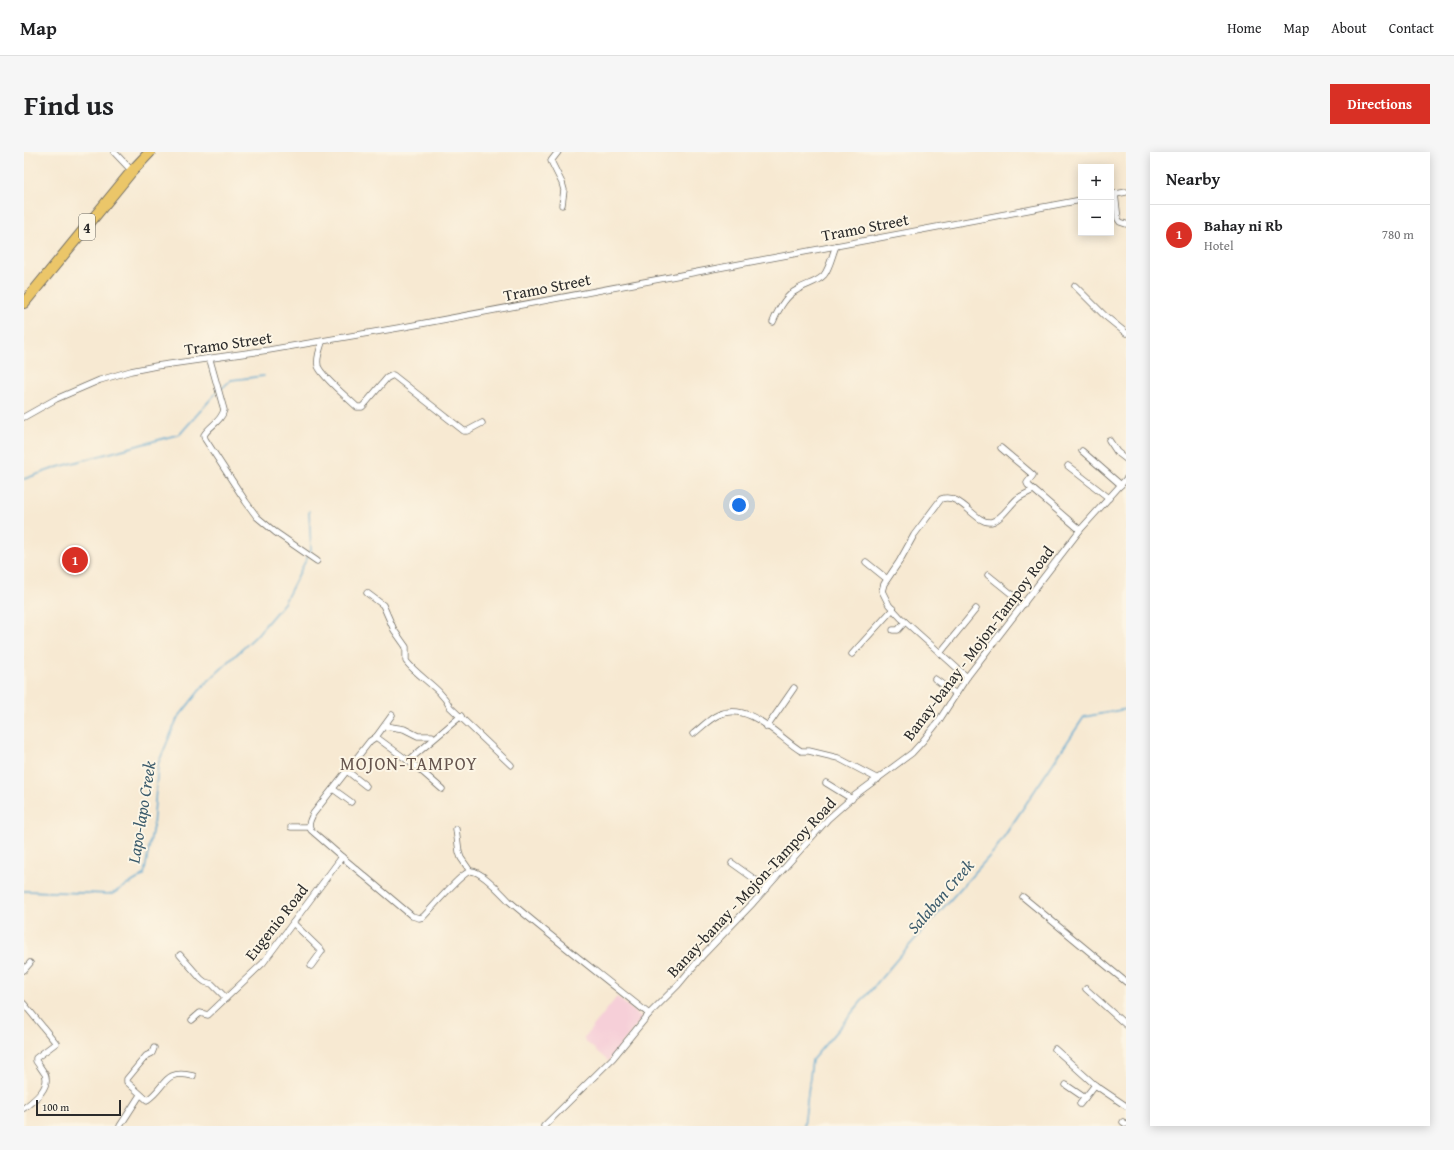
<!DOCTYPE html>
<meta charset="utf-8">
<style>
body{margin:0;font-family:"Gentium Book Plus",serif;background:#f6f6f6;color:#202124}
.controls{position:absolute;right:12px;top:12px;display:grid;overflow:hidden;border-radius:0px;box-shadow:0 2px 10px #0003}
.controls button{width:36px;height:36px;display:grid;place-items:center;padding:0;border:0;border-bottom:1px solid #e0e0e0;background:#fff;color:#202124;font:20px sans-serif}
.scale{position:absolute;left:12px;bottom:10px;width:85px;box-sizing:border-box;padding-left:4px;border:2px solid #2b2b2b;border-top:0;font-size:11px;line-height:14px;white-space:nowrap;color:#2b2b2b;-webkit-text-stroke:3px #fcf5e5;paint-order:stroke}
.you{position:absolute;left:715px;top:353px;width:14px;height:14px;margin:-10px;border:3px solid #fff;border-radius:50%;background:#1a73e8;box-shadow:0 0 0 6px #1a73e833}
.badge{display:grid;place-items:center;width:26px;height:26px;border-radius:50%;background:#d93025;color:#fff;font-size:13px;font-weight:700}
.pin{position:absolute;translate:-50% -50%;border:2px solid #fff;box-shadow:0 1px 4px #0006}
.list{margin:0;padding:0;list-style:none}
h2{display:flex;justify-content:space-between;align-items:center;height:52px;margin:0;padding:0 16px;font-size:17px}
h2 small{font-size:13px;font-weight:400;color:#757577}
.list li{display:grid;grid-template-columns:26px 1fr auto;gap:12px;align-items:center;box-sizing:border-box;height:60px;padding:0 16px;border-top:1px solid #e0e0e0}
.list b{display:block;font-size:15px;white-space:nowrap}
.list p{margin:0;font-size:13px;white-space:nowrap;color:#757577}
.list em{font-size:13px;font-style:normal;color:#757577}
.map{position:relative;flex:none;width:1102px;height:974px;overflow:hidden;border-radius:0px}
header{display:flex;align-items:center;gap:24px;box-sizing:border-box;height:56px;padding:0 20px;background:#fff;border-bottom:1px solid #e0e0e0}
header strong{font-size:19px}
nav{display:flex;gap:22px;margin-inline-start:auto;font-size:14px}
.intro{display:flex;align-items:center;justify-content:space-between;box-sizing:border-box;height:96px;padding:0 24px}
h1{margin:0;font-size:28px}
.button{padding:10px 18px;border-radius:0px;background:#d93025;color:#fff;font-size:14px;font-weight:700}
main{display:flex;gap:24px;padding:0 24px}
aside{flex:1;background:#fff;border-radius:0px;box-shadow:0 2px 10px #0003}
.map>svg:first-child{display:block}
.built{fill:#f6cfd8}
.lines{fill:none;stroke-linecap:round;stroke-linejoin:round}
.stream{stroke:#54a3ce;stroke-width:1.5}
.street-casing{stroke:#726e65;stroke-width:7}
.highway-casing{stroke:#726e65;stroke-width:12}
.street{stroke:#fff;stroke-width:5.5}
.highway{stroke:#ebc669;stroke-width:10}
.labels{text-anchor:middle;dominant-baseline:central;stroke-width:4;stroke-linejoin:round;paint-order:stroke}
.shield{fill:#fcf5e5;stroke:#6a6863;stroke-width:1}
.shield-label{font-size:15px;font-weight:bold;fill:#2b2b2b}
.street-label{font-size:16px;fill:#2b2b2b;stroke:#fcf5e5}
.water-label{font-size:17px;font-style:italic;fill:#3b5b6c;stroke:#fcf5e5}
.quarter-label{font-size:18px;letter-spacing:1px;fill:#65544d;stroke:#fcf5e5}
</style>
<header>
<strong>Map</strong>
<nav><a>Home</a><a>Map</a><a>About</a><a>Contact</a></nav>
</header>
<div class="intro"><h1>Find us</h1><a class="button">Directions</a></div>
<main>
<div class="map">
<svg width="1102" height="974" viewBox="0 0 1102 974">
<rect width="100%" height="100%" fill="#fcf5e5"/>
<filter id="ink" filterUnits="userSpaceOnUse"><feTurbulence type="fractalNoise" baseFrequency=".025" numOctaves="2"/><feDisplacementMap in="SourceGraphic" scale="8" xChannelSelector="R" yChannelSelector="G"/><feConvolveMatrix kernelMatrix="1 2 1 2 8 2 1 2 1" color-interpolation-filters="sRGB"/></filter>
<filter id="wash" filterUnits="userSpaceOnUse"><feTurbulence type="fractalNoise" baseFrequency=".012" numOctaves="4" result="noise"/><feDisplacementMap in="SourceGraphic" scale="16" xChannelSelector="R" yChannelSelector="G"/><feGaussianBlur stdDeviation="0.9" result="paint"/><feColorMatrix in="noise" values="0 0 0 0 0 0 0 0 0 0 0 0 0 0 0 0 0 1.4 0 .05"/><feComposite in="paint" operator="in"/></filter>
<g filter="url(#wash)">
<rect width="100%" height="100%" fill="#f7e9d2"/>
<!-- built -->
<path class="built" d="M593 845 618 866 584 909 559 887Z"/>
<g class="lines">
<!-- stream -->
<g class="stream">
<path d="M196 238 207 228 240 224"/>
<path d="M0 327 34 315 156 282 193 240"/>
<path d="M285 359 287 398 285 401"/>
<path d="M0 739 88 742 120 723 129 674 134 612 153 567 179 534 232 484 260 451 284 404"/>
<path d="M780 974 788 908 875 805 971 698 1060 565 1102 557"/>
</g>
</g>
</g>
<g filter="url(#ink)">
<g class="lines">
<!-- street casing -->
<g class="street-casing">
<g id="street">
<path d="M90 0 108 19"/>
<path d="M534 0 527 9 538 31 540 38 538 53"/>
<path d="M1091 42 1094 67 1096 70 1102 72"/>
<path d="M1087 43 1102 40"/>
<path d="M1051 134 1080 163 1102 181"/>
<path d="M749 170C754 158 761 144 773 138 781 132 793 131 800 123 806 115 808 103 812 94"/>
<path d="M298 190C296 198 292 206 294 214 297 224 325 247 333 255H338L340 253 363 226 369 223 440 279H443L458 271"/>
<path d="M186 208 200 258C197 270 186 273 180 283L181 287 222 350 233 365 251 380 293 409"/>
<path d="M0 265 32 247 76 228 107 219 132 214 245 198 380 175 1057 48"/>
<path d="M1085 288 1093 300 1102 307"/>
<path d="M977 296 1009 323 1003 331 1004 333 1056 378"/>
<path d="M1058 299 1097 333"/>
<path d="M1044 314 1085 346"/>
<path d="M842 410 863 427"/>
<path d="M964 423 1000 452"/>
<path d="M343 441 359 453 370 478 382 495V509C395 526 416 535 426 555L487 613"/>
<path d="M869 478H874L881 470"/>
<path d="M916 501 952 457"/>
<path d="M828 502 869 457"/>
<path d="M943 525 877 466 865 453 858 439 860 432 875 410 890 383 917 347C937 340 951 372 967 370 977 368 985 354 993 347 998 343 1004 341 1009 338"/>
<path d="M911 527 932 542"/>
<path d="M368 563 352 585 346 589 289 662C287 667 283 672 287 678L318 705 388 764 395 766 399 765C407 757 439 719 447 719 458 719 477 741 485 749 531 788 578 824 625 862"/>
<path d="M361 574 380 577 394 584H408"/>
<path d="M743 575 770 536"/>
<path d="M669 582C677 576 685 567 694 563 725 549 753 584 777 599H785L814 606 854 627"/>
<path d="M352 585 394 616 418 637"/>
<path d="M384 609 437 564"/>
<path d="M323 619 342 634"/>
<path d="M802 631 828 647"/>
<path d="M309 637 327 650"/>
<path d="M267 675H285"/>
<path d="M432 677 435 700 437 706 446 719"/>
<path d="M708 711 743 736"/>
<path d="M999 745 1102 830"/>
<path d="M269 771 298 799 287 814"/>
<path d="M156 803 177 827 181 830 188 832 202 846"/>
<path d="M0 818 6 811"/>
<path d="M1062 837 1102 873"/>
<path d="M0 852 32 891 12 906V909C15 913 18 918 21 922 27 936 9 949 0 956"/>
<path d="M168 868 176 861 184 863 239 811 318 705"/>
<path d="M130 896 128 901 122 904 103 927V930L123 948C142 936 139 916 169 924"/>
<path d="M1031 897 1071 933 1102 954"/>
<path d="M1042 933 1061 946"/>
<path d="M1056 952 1071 933"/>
<path d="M1099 970 1102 972"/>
<path d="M96 974 116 943"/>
<path d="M520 974 589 906 625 862 654 833 679 803 729 751 804 667 830 644 888 601 898 590 914 570 943 525 1056 378 1102 327"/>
</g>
</g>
<!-- highway casing -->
<g class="highway-casing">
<path id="highway" d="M0 151 108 19 126 0"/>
</g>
<!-- street -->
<use href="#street" class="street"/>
<!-- highway -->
<use href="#highway" class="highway"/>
</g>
</g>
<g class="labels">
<!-- shield labels -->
<rect class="shield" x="55" y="62" width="16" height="26" rx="3"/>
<g class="shield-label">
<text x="63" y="75">4</text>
</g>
<!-- street labels -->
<g class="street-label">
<text transform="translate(841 75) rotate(-11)">Tramo Street</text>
<text transform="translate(523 135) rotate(-11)">Tramo Street</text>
<text transform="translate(204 191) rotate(-8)">Tramo Street</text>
<text transform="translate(954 491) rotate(-53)">Banay-banay - Mojon-Tampoy Road</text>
<text transform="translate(727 735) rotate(-47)">Banay-banay - Mojon-Tampoy Road</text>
<text transform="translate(252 770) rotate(-52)">Eugenio Road</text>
</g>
<!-- water labels -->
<g class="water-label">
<text transform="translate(117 660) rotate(-81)">Lapo-lapo Creek</text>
<text transform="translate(916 744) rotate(-49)">Salaban Creek</text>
</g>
<!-- quarter labels -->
<g class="quarter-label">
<text x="385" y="611">MOJON-TAMPOY</text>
</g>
</g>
</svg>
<div class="controls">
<button>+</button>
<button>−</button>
</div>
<div class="scale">100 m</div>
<div class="you"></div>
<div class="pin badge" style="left:51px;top:408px">1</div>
</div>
<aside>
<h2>Nearby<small></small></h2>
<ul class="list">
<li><span class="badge">1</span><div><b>Bahay ni Rb</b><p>Hotel</p></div><em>780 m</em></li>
</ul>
</aside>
</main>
